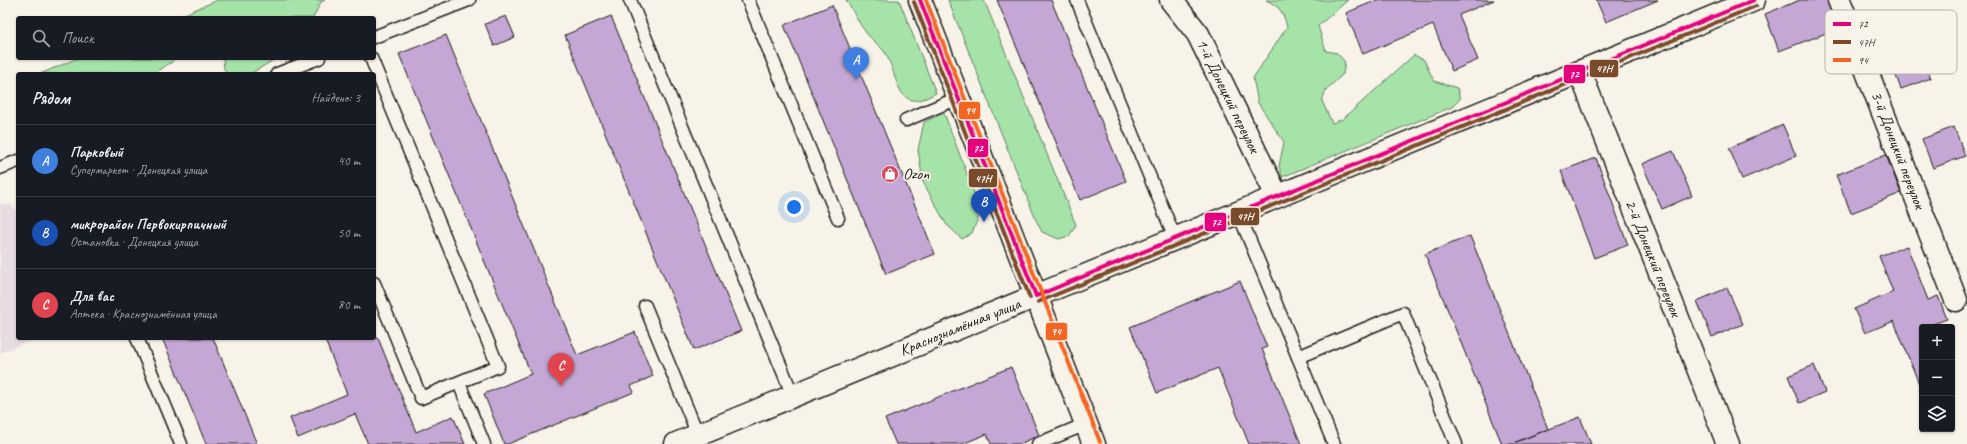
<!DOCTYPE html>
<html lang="ru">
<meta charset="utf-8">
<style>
body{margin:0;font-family:Caveat,sans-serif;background:#20242c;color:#f1f3f6}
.controls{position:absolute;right:12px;bottom:12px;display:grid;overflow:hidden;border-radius:4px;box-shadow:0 1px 3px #0004}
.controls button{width:36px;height:36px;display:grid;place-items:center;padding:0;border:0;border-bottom:1px solid #363941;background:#171b24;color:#f1f3f6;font:20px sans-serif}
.you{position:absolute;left:794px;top:207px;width:14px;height:14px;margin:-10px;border:3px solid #fff;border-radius:50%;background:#1a73e8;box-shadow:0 0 0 6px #1a73e833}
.badge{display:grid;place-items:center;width:26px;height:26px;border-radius:50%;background:#b45309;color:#fff;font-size:13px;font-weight:700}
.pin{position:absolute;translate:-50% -33px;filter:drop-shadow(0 1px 2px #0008)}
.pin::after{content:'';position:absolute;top:21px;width:14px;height:12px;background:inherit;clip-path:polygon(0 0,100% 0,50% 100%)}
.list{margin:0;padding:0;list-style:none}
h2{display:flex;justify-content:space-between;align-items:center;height:52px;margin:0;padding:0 16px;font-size:17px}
h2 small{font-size:13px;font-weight:400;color:#9ea1a6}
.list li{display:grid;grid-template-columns:26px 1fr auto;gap:12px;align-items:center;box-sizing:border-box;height:72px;padding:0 16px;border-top:1px solid #363941}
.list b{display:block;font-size:15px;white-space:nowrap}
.list p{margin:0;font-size:13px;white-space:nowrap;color:#9ea1a6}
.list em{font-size:13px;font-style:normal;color:#9ea1a6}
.icon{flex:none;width:22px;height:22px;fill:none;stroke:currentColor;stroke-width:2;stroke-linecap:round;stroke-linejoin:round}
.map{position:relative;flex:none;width:1967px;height:444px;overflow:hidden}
.search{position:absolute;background:#171b24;box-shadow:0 1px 3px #0004;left:16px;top:16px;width:360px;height:44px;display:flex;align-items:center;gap:10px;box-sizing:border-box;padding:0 14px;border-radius:4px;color:#9ea1a6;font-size:15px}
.panel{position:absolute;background:#171b24;box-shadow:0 1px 3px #0004;left:16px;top:72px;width:360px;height:268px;border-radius:4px}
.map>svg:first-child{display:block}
.built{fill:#e8dce2}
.green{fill:#a6e3a9;stroke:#618062}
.building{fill:#c4a7d4;stroke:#1c1c1c}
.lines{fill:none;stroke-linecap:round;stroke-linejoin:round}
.lane-casing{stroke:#1c1c1c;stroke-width:15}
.street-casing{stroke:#1c1c1c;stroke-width:25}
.secondary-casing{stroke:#1c1c1c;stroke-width:25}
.lane{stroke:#f7f3e8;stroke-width:12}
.street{stroke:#f7f3e8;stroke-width:22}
.secondary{stroke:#f7f3e8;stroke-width:22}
.bus-1-casing{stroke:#f7f3e8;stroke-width:7}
.bus-2-casing{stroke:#f7f3e8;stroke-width:7}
.bus-3-casing{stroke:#f7f3e8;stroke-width:7}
.bus-1{stroke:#e5007d;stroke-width:4}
.bus-2{stroke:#7a4b2a;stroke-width:4}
.bus-3{stroke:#f26522;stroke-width:4}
.labels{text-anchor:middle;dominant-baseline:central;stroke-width:3.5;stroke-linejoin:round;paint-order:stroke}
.street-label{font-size:16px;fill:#1c1c1c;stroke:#f7f3e8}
.poi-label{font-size:16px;fill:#1c1c1c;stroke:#f7f3e8;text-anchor:start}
.key{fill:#f7f3e8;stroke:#b5b2ab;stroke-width:1}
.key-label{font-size:11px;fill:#1c1c1c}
.line-badge{stroke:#f7f3e8;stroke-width:1.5}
.badge-label{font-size:11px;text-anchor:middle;font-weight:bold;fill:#fff}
</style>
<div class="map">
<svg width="1967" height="444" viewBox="0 0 1967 444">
<rect width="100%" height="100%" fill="#f7f3e8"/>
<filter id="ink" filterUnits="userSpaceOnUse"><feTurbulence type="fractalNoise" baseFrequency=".025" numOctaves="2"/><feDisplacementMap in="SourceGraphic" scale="8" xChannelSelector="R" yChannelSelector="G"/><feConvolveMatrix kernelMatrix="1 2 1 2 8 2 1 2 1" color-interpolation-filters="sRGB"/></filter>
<g filter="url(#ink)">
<!-- built -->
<path class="built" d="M0 204 11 205 18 213V338H37L0 353Z"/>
<!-- green -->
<g class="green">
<path d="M218 0H325L321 2 313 18H175Z"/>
<path d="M846 0H899L936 93C893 118 900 72 883 50 878 44 872 40 867 34 859 24 853 11 846 0Z"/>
<path d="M948 0H984L1076 225 1069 236 1059 239 1042 232 1036 220Z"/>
<path d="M1266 0H1348L1318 26 1326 51 1337 53 1345 62 1343 74 1326 90 1322 101 1332 123 1343 119 1414 55 1424 60 1434 81 1457 88 1460 99 1452 107 1282 177 1279 166 1284 142 1258 103 1253 78 1287 27C1283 11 1280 7 1266 0Z"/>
<path d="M78 58H174L172 62 152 74H40Z"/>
<path d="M223 58H277L250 74H228L224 69Z"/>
<path d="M944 113 981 211 972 233 962 239 946 224 923 182 918 150 924 122Z"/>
</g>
<!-- building -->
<g class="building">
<path d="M997 0H1051L1126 181 1080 200Z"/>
<path d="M1377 0H1494L1459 15 1478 60 1452 71 1433 25 1363 54 1346 13Z"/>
<path d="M1596 0H1658L1606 22Z"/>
<path d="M1800 0H1827L1837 29 1779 51 1765 14Z"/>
<path d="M832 5 935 254 886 274 784 25Z"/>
<path d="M506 16 515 37 494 46 485 24Z"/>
<path d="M611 16 741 331 694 350 565 35Z"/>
<path d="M446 35 577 355 635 332 653 376 631 386 634 392 508 444H504L484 394 531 374 399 54Z"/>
<path d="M1915 39 1931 78 1901 89 1886 50Z"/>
<path d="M1783 125 1796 156 1742 179 1729 148Z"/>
<path d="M1954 127 1965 156 1933 168 1922 139Z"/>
<path d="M1673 151 1692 196 1662 209 1642 164Z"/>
<path d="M1886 155 1901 193 1851 213 1836 175Z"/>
<path d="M1596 158 1628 245 1594 258 1561 171Z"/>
<path d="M1470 236 1548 429 1516 442 1580 417 1591 444H1502L1425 254Z"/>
<path d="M1907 246 1928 300 1938 296 1947 319 1933 324 1934 327H1922L1921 389 1894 321 1865 333 1854 309 1893 292 1879 256Z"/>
<path d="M1240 281 1267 347 1262 349 1301 444H1249L1218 368 1157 393 1130 327Z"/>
<path d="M1727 288 1743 324 1712 337 1697 301Z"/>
<path d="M162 338H213L257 444H206Z"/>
<path d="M324 338H378L416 432 453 416 465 444H368L355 414 298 438 290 418 347 394Z"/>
<path d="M1814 365 1825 392 1799 403 1788 376Z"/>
<path d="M1011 367 1039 435 1020 444H991L987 434 962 444H896L885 419Z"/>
</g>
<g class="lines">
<!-- lane casing -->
<g class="lane-casing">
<g id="lane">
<path d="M630 0 793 396"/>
<path d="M748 0 838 218"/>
<path d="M1077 0 1175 238"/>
<path d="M374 37 469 0"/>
<path d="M371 58 498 366 421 398 374 283"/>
<path d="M277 74 319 58"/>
<path d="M906 120 958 98"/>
<path d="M0 168 18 161"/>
<path d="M1238 212 1298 357 1403 313 1456 444"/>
<path d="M645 306 698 435"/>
<path d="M137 338 181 444"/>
<path d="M1298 357 1334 444"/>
<path d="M459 383 484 444"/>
<path d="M1038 444 1086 424"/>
</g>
</g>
<!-- street casing -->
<g class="street-casing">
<g id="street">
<path d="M1171 0 1198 34 1277 196"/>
<path d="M1839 0 1956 300"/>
<path d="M1580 72 1728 444"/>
<path d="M676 444 1036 296"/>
</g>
</g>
<!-- secondary casing -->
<g class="secondary-casing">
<g id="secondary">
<path d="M920 0 1094 444"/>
<path d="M1036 296 1754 0"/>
</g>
</g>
<!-- lane -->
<use href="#lane" class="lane"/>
<!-- street -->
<use href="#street" class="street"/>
<!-- secondary -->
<use href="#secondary" class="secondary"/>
<!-- bus-1 casing -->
<g class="bus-1-casing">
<g id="bus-1">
<path d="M920 0 1036 296"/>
<path d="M1036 296 1754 0"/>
</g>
</g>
<!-- bus-2 casing -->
<g class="bus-2-casing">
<g id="bus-2">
<path d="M914 2 1030 298"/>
<path d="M1038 302 1756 6"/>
</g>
</g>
<!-- bus-3 casing -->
<g class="bus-3-casing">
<path id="bus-3" d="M926 0 1100 442"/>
</g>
<!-- bus-1 -->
<use href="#bus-1" class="bus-1"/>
<!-- bus-2 -->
<use href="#bus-2" class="bus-2"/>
<!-- bus-3 -->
<use href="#bus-3" class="bus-3"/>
</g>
</g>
<!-- icons -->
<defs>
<g id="shop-disc" transform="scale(0.9)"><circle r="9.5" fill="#d1495b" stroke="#f7f3e8"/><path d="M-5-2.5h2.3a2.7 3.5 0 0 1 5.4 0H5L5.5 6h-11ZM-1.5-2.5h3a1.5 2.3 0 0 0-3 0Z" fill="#fff"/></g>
</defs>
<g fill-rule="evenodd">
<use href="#shop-disc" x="890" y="174"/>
</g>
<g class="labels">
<!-- street labels -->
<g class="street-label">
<text transform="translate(1228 96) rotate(64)">1-й Донецкий переулок</text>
<text transform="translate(1898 150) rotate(69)">3-й Донецкий переулок</text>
<text transform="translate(1653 258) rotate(68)">2-й Донецкий переулок</text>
<text transform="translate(960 327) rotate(-22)">Краснознамённая улица</text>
</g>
<!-- poi labels -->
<g class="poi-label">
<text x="903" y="174">Ozon</text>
</g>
</g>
<!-- legend -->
<rect x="1825" y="10" width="132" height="64" rx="6" class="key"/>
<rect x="1833" y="22" width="18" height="4" fill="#e5007d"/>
<rect x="1833" y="40" width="18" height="4" fill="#7a4b2a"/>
<rect x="1833" y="58" width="18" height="4" fill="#f26522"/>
<g class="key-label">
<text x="1858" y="28">72</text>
<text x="1858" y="46">47Н</text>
<text x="1858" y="64">94</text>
</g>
<g class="line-badge">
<rect x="1589" y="59" width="30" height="19" rx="4" fill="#7a4b2a"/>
<rect x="1563" y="64" width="23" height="20" rx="4" fill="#e5007d"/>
<rect x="958" y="101" width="23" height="19" rx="4" fill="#f26522"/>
<rect x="967" y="138" width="22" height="20" rx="4" fill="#e5007d"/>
<rect x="968" y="168" width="30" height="20" rx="4" fill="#7a4b2a"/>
<rect x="1230" y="207" width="30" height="19" rx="4" fill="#7a4b2a"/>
<rect x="1204" y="212" width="23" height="20" rx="4" fill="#e5007d"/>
<rect x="1045" y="322" width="23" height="19" rx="4" fill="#f26522"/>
</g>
<g class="badge-label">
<text x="1604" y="72">47Н</text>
<text x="1574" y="78">72</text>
<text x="970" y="114">94</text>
<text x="978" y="152">72</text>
<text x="983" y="182">47Н</text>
<text x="1245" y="220">47Н</text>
<text x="1216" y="226">72</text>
<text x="1056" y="335">94</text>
</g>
</svg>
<div class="controls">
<button>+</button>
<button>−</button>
<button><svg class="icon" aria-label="layers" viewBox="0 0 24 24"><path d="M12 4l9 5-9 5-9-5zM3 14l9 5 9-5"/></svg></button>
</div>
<div class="you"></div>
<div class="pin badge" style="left:856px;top:80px;background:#3f7fe0">A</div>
<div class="pin badge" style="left:984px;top:222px;background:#1a4fb4">B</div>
<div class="pin badge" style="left:561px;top:386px;background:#e0444e">C</div>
<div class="search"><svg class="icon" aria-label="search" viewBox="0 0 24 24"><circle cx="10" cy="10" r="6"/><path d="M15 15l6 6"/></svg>Поиск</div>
<section class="panel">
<h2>Рядом<small>Найдено: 3</small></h2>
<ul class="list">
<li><span class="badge" style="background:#3f7fe0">A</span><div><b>Парковый</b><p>Супермаркет · Донецкая улица</p></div><em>40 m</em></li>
<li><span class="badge" style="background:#1a4fb4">B</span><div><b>микрорайон Первокирпичный</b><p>Остановка · Донецкая улица</p></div><em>50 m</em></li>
<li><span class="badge" style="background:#e0444e">C</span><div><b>Для вас</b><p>Аптека · Краснознамённая улица</p></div><em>80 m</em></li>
</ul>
</section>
</div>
